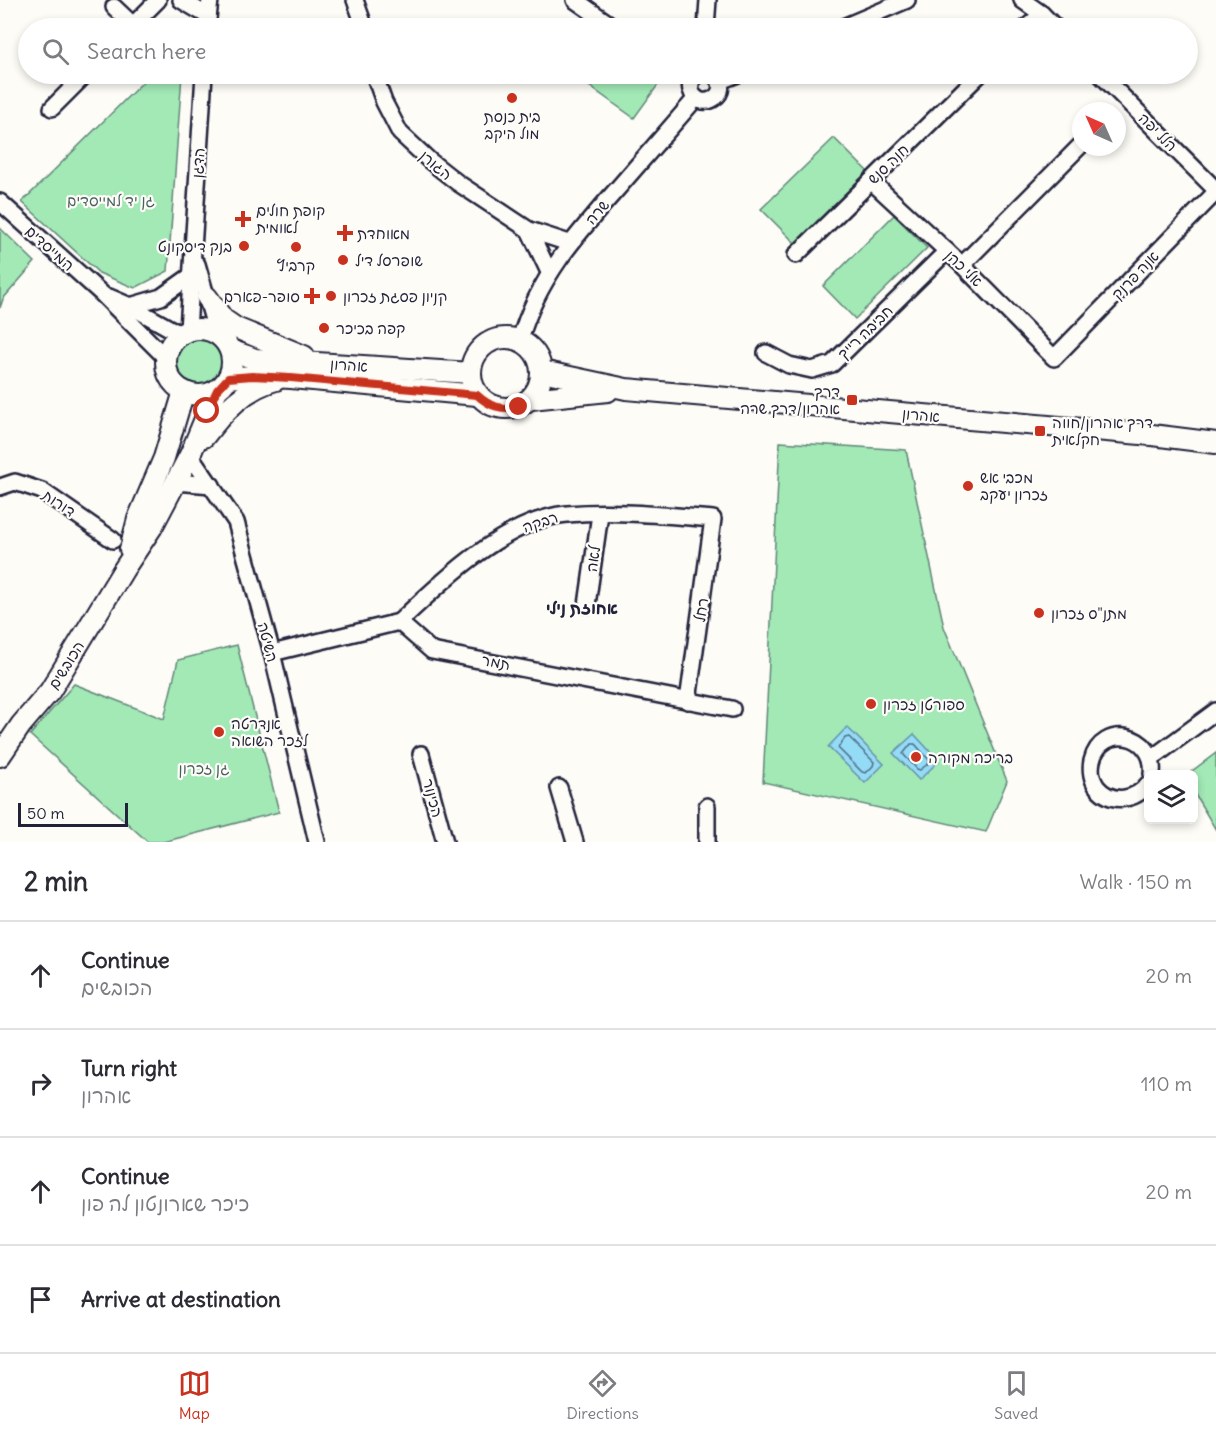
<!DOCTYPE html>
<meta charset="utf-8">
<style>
body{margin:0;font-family:Delius,"Playpen Sans Hebrew",sans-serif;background:#f2f2f3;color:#2b2b33}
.controls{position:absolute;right:18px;bottom:18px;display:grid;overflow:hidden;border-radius:9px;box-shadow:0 3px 9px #0003}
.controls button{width:54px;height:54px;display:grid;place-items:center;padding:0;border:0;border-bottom:2px solid #e1e1e2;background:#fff;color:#2b2b33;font:30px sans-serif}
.compass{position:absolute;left:1072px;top:102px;width:54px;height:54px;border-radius:50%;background:#fff;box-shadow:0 3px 9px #0003;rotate:315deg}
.scale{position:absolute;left:18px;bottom:15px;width:110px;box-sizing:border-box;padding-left:6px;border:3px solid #22223b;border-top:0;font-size:16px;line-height:21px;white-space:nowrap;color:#22223b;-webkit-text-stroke:4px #fdfcf7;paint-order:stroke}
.stop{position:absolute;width:18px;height:18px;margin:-14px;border:4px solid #c8321e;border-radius:50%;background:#fff}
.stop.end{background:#c8321e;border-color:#fff;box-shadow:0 2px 6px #0008}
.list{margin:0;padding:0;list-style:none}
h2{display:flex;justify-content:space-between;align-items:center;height:78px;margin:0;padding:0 24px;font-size:26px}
h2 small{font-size:20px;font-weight:400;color:#7c7c81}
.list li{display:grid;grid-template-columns:39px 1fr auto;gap:18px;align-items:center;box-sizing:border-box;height:108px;padding:0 24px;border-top:2px solid #e1e1e2}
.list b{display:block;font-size:22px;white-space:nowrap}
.list p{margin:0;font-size:20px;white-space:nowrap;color:#7c7c81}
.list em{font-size:20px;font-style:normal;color:#7c7c81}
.icon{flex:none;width:33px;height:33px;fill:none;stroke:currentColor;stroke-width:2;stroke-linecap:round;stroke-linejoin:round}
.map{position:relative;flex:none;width:1216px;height:842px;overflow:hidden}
.search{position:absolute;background:#fff;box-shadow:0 3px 9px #0003;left:18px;right:18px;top:18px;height:66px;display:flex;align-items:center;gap:15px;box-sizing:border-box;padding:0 21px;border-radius:33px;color:#7c7c81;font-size:22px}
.sheet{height:510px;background:#fff}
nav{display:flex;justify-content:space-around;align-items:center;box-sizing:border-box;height:84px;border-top:2px solid #e1e1e2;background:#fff;font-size:16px;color:#7c7c81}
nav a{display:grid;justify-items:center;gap:3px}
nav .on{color:#c8321e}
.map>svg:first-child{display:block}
.green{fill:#a2e9b6;stroke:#628678;stroke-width:1.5}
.water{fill:#94dbf6;stroke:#6691ab;stroke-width:1.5}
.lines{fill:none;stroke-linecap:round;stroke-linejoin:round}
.shore{stroke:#506c86;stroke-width:1.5}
.minor-casing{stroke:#22223b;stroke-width:20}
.tertiary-casing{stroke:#22223b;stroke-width:24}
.minor{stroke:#fdfcf7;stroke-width:15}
.tertiary{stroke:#fdfcf7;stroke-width:20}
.route{stroke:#c8321e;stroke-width:8}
.poi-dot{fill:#c8321e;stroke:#fdfcf7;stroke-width:2}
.labels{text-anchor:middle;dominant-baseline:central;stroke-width:4.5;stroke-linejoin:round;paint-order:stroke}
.poi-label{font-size:15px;fill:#22223b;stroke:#fdfcf7;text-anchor:start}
.street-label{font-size:15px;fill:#22223b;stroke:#fdfcf7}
.park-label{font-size:15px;fill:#485e60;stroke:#fdfcf7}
.neighbourhood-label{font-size:16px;font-weight:bold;fill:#22223b;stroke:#fdfcf7}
</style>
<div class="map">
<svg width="1216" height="842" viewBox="0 0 1216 842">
<rect width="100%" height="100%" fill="#fdfcf7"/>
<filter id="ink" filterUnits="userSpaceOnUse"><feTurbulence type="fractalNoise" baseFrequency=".0167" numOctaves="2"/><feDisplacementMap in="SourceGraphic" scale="12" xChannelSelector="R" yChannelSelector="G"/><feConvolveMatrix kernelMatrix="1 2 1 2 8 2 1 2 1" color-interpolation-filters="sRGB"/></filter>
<g filter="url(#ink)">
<!-- green -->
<g class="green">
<path d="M151 74H182L168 271 135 288 99 273 22 202Z"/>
<path d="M581 74H657L663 78 634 118 578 78Z"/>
<path d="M834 138 869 173 797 245 761 209Z"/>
<path d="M894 215 927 248 855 319 823 286Z"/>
<path d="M0 228 35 262 3 299 0 308Z"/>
<circle cx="198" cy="361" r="23"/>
<path d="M780 442 906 450 944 627 1007 781 986 832 763 782Z"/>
<path d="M237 645 279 812 163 842H148L30 735 74 684 164 719 178 660Z"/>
<path d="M1216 753V830L1194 793V774H1188Z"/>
</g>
<!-- water -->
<g class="water">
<path d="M847 727 884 764 865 783 828 747Z"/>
<path d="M914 734 939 761 919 780 893 753Z"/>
</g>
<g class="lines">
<!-- shore -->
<g class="shore">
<path d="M849 737 874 762 873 766 866 773 862 772 838 748 845 738Z"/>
<path d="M911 744H915L929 760V763L920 770 917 769 903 754Z"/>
</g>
<!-- minor casing -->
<g class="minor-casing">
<g id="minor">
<path d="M181 0 208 16"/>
<path d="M355 0 365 28"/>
<path d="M575 0 615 28"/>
<path d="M1022 0 1042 14 1056 28"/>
<path d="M114 7 133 25"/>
<path d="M130 28 158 0"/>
<path d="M207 28 210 0"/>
<path d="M706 28 708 0"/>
<path d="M841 28 907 0"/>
<path d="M1026 28 1042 14"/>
<path d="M374 74 384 102 400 133 430 161 458 183 529 230 569 243"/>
<path d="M698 74C693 78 689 83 691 90 698 115 737 93 713 74"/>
<path d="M1100 74 1216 190"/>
<path d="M720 81 738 74"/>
<path d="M52 108 86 74"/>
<path d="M871 181 962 265 1054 358 1216 192"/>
<path d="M0 202 101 293 166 358"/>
<path d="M529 230 549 272"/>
<path d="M796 255 980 74"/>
<path d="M197 264 217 334"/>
<path d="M962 265 1081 145"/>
<path d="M109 297 130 306 180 334"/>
<path d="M130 306 161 297 192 275"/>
<path d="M188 330 204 74"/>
<path d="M520 340C537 279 577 234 618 188 644 158 670 128 696 98"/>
<path d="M766 353 789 365 812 370 832 364 947 251"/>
<path d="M190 455 236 522 272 653 317 842"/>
<path d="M175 482 212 485"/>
<path d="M0 487 15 482 42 491 113 540"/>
<path d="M587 605 600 514"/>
<path d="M399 622C442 581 505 520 567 514 615 510 665 515 713 519L688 701"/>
<path d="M399 622 432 651 732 709"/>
<path d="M272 653 399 622"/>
<path d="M421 754 445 842"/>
<path d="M1152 758 1216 711"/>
<path d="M1148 784C1136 800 1112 805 1097 787 1092 780 1090 770 1092 761 1101 722 1157 733 1152 774"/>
<path d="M559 788 575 842"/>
<path d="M707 806V842"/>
</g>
</g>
<!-- tertiary casing -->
<g class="tertiary-casing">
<g id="tertiary">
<path d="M207 297 223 319 236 328 304 356"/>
<circle cx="199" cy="362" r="33"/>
<circle cx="506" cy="373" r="35"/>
<path d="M230 350 255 359 471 373"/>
<path d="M542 371 626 389 1152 435 1216 443"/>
<path d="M228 378 252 376 291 378 477 395"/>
<path d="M531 399 608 391"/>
<path d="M204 437C223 412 245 388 276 380"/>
<path d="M130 549 138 519 164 458 184 391"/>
<path d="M0 756 21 725 50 691 124 569 152 527 190 455 217 390"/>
</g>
</g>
<!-- minor -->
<use href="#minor" class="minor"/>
<!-- tertiary -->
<use href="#tertiary" class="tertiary"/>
</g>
</g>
<g class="lines" filter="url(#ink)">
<!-- route -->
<path class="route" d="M207 411 217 390 228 378 252 376 291 378 477 395C490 407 502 410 519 407"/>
</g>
<!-- markers -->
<g class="poi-dot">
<circle cx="512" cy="98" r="6"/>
<path d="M240 210h6v6h6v6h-6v6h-6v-6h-6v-6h6z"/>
<path d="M342 224h6v6h6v6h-6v6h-6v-6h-6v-6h6z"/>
<circle cx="244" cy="246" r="6"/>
<circle cx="296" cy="247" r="6"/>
<circle cx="343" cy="260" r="6"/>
<path d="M309 287h6v6h6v6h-6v6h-6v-6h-6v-6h6z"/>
<circle cx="331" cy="296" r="6"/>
<circle cx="324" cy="328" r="6"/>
<rect x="846" y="394" width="12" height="12" rx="3"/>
<rect x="1034" y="425" width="12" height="12" rx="3"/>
<circle cx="968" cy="486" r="6"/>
<circle cx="1039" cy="613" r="6"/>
<circle cx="871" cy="704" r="6"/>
<circle cx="219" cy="732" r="6"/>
<circle cx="916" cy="757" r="6"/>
</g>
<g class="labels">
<!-- poi labels -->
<g class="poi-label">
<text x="512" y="116" text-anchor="middle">בית כנסת<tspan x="512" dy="17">מול היקב</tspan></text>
<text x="256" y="210">קופת חולים<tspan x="256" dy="17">לאומית</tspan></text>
<text x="357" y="233">מאוחדת</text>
<text x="232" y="246" text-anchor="end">בנק דיסקונט</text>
<text x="355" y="260">שופרסל דיל</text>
<text x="296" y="265" text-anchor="middle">קרביץ</text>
<text x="300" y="296" text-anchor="end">סופר-פארם</text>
<text x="343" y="296">קניון פסגת זכרון</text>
<text x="336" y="328">קפה בכיכר</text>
<text x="840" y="391" text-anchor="end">דרך<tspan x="840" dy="17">אהרון/דרך שרה</tspan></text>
<text x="1052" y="422">דרך אהרון/חווה<tspan x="1052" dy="17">חקלאית</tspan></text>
<text x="980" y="477">מכבי אש<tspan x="980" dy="17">זכרון יעקב</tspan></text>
<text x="1051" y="613">מתנ"ס זכרון</text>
<text x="883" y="704">ספורטן זכרון</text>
<text x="231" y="723">אנדרטה<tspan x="231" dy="17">לזכר השואה</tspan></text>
<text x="928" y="757">בריכה מקורה</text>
</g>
<!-- street labels -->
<g class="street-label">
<text transform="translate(1158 132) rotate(45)">הלל יפה</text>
<text transform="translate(198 163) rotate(-86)">הדגן</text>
<text transform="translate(888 164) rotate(-44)">חנה סנש</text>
<text transform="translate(436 165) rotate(40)">הגורן</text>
<text transform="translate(597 212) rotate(-49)">שרה</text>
<text transform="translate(50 248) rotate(42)">המייסדים</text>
<text transform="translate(964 268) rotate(44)">אלי כהן</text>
<text transform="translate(1135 275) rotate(-46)">אנה פרנק</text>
<text transform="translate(865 332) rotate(-44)">חביבה רייך</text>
<text transform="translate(349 365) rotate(4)">אהרון</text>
<text transform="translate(921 415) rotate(5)">אהרון</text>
<text transform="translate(59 503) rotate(33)">דורות</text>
<text transform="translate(540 522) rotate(-18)">רבקה</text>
<text transform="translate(593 559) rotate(-82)">לאה</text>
<text transform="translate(701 610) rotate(-82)">רחל</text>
<text transform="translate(268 642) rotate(75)">השיטה</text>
<text transform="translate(496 662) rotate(11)">תמר</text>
<text transform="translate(66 665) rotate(-58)">הכובשים</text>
<text transform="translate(433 798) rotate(75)">הכינור</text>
</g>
<!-- park labels -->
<g class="park-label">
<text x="111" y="200">גן יד למייסדים</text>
<text x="204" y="768">גן זכרון</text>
</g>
<!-- neighbourhood labels -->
<g class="neighbourhood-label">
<text x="582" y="608">אחוזת נילי</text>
</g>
</g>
</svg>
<div class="controls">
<button><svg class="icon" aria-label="layers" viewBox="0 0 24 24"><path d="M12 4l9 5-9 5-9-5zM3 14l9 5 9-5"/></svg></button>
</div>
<svg class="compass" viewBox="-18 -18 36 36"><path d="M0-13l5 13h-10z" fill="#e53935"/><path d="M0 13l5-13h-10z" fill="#7c7c81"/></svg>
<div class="scale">50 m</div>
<div class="stop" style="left:207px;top:411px"></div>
<div class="stop end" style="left:519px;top:407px"></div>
<div class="search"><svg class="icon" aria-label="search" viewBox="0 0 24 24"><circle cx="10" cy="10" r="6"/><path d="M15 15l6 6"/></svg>Search here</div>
</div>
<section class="sheet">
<h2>2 min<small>Walk · 150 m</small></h2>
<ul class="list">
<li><svg class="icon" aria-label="ahead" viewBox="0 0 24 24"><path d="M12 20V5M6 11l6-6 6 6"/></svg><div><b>Continue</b><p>הכובשים</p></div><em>20 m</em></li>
<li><svg class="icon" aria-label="right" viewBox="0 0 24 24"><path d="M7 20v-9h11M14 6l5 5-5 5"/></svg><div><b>Turn right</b><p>אהרון</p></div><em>110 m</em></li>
<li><svg class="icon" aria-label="ahead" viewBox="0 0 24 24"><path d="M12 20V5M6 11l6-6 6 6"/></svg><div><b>Continue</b><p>כיכר שארונטון לה פון</p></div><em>20 m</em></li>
<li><svg class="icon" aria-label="arrive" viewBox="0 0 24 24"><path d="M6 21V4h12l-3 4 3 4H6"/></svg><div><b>Arrive at destination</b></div></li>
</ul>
</section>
<nav>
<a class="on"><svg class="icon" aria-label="map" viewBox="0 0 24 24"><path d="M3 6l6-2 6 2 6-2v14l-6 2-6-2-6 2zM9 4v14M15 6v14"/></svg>Map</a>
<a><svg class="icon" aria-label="directions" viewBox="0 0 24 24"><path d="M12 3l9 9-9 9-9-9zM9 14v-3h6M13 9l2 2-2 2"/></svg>Directions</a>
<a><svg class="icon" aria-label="saved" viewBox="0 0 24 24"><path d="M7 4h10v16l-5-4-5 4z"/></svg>Saved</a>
</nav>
